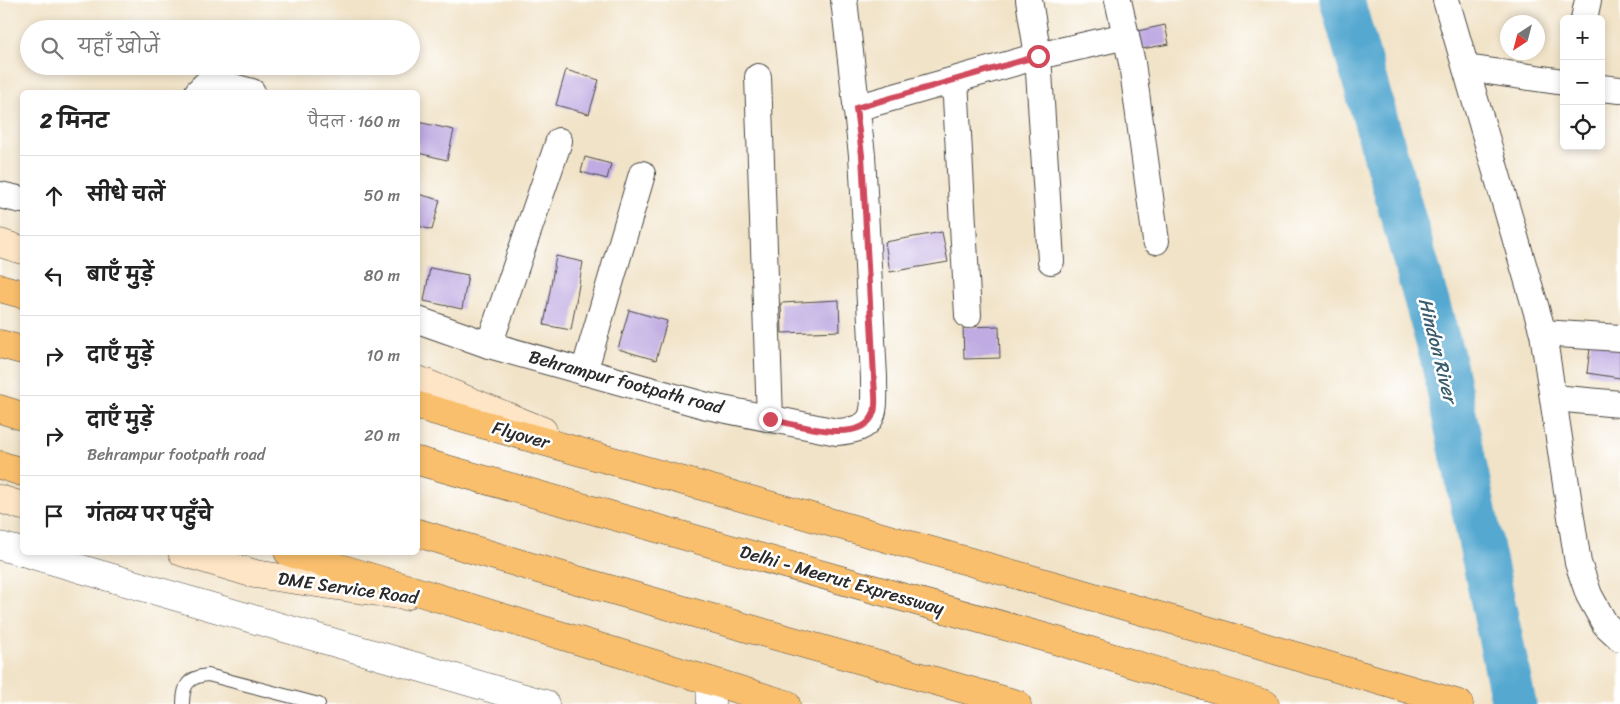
<!DOCTYPE html>
<html lang="hi">
<meta charset="utf-8">
<style>
body{margin:0;font-family:Sriracha,"Playpen Sans Deva",sans-serif;background:#f2f2f2;color:#222}
.controls{position:absolute;right:15px;top:15px;display:grid;overflow:hidden;border-radius:8px;box-shadow:0 2px 8px #0003}
.controls button{width:45px;height:45px;display:grid;place-items:center;padding:0;border:0;border-bottom:1px solid #e0e0e0;background:#fff;color:#222;font:25px sans-serif}
.compass{position:absolute;left:1500px;top:15px;width:45px;height:45px;border-radius:50%;background:#fff;box-shadow:0 2px 8px #0003;rotate:216deg}
.stop{position:absolute;width:15px;height:15px;margin:-11px;border:4px solid #d1495b;border-radius:50%;background:#fff}
.stop.end{background:#d1495b;border-color:#fff;box-shadow:0 1px 5px #0008}
.list{margin:0;padding:0;list-style:none}
h2{display:flex;justify-content:space-between;align-items:center;height:65px;margin:0;padding:0 20px;font-size:21px}
h2 small{font-size:16px;font-weight:400;color:#767676}
.list li{display:grid;grid-template-columns:32px 1fr auto;gap:15px;align-items:center;box-sizing:border-box;height:80px;padding:0 20px;border-top:1px solid #e0e0e0}
.list b{display:block;font-size:19px;white-space:nowrap}
.list p{margin:0;font-size:16px;white-space:nowrap;color:#767676}
.list em{font-size:16px;font-style:normal;color:#767676}
.icon{flex:none;width:28px;height:28px;fill:none;stroke:currentColor;stroke-width:2;stroke-linecap:round;stroke-linejoin:round}
.map{position:relative;flex:none;width:1620px;height:704px;overflow:hidden}
.search{position:absolute;background:#fff;box-shadow:0 2px 8px #0003;left:20px;top:20px;width:400px;height:55px;display:flex;align-items:center;gap:12px;box-sizing:border-box;padding:0 18px;border-radius:28px;color:#767676;font-size:19px}
.panel{position:absolute;background:#fff;box-shadow:0 2px 8px #0003;left:20px;top:90px;width:400px;height:465px;border-radius:8px}
.map>svg:first-child{display:block}
.lines{fill:none;stroke-linecap:round;stroke-linejoin:round}
.river{stroke:#54a8d0;stroke-width:45}
.building{fill:#c0ace2}
.service-casing{stroke:#494743;stroke-width:14}
.minor-casing{stroke:#494743;stroke-width:28}
.tertiary-casing{stroke:#494743;stroke-width:29}
.secondary-casing{stroke:#494743;stroke-width:29}
.trunk-casing{stroke:#494743;stroke-width:29}
.motorway-casing{stroke:#494743;stroke-width:29}
.service{stroke:#fff;stroke-width:12}
.minor{stroke:#fff;stroke-width:26}
.tertiary{stroke:#fff;stroke-width:28}
.secondary{stroke:#fde5c5;stroke-width:28}
.trunk{stroke:#f9bf6d;stroke-width:28}
.motorway{stroke:#f9bf6d;stroke-width:28}
.route{stroke:#d1495b;stroke-width:6}
.labels{text-anchor:middle;dominant-baseline:central;stroke-width:5;stroke-linejoin:round;paint-order:stroke}
.street-label{font-size:18px;fill:#2b2b2b;stroke:#fff}
.water-label{font-size:19px;font-style:italic;fill:#3b5d6d;stroke:#fff}
</style>
<div class="map">
<svg width="1620" height="704" viewBox="0 0 1620 704">
<rect width="100%" height="100%" fill="#fff"/>
<filter id="ink" filterUnits="userSpaceOnUse"><feTurbulence type="fractalNoise" baseFrequency=".02" numOctaves="2"/><feDisplacementMap in="SourceGraphic" scale="10" xChannelSelector="R" yChannelSelector="G"/><feConvolveMatrix kernelMatrix="1 2 1 2 8 2 1 2 1" color-interpolation-filters="sRGB"/></filter>
<filter id="wash" filterUnits="userSpaceOnUse"><feTurbulence type="fractalNoise" baseFrequency=".0096" numOctaves="4" result="noise"/><feDisplacementMap in="SourceGraphic" scale="20" xChannelSelector="R" yChannelSelector="G"/><feGaussianBlur stdDeviation="1.12" result="paint"/><feColorMatrix in="noise" values="0 0 0 0 0 0 0 0 0 0 0 0 0 0 0 0 0 1.4 0 .05"/><feComposite in="paint" operator="in"/></filter>
<g filter="url(#wash)">
<rect width="100%" height="100%" fill="#f1e3c8"/>
<g class="lines">
<!-- river -->
<path class="river" d="M1342 0 1442 356 1514 704"/>
</g>
<g id="blocks">
<!-- building -->
<g class="building">
<path d="M1165 25 1169 44 1137 50 1133 32Z"/>
<path d="M566 70 599 80 589 114 556 105Z"/>
<path d="M418 122 454 130 447 160 418 153Z"/>
<path d="M585 157 611 164 607 179 581 172Z"/>
<path d="M418 194 440 200 432 230 418 226Z"/>
<path d="M942 232 948 262 890 272 885 242Z"/>
<path d="M556 256 583 262 571 330 544 325Z"/>
<path d="M430 268 468 275 462 309 424 301Z"/>
<path d="M839 300 840 331 782 333 781 303Z"/>
<path d="M629 310 667 321 656 360 618 349Z"/>
<path d="M999 326 1000 358 964 359 963 327Z"/>
<path d="M1591 340 1620 345V378L1587 373Z"/>
</g>
</g>
</g>
<g filter="url(#ink)">
<use href="#blocks" fill-opacity="0" stroke="#494743" stroke-width="1"/>
<g class="lines">
<!-- service casing -->
<g class="service-casing">
<path id="service" d="M183 704C183 685 188 677 208 675L319 704"/>
</g>
<!-- minor casing -->
<g class="minor-casing">
<g id="minor">
<path d="M1029 0 1038 56 1051 261"/>
<path d="M1118 0 1132 63 1156 241"/>
<path d="M1446 0 1543 333 1578 563 1589 595 1605 624 1620 638"/>
<path d="M1584 19 1588 0"/>
<path d="M1466 68 1564 82"/>
<path d="M758 77 770 419"/>
<path d="M955 80 968 315"/>
<path d="M1601 88 1620 90"/>
<path d="M198 92 206 84 215 82 252 92"/>
<path d="M856 108 1038 56 1126 36"/>
<path d="M0 195 22 200"/>
<path d="M418 320 489 345 707 406 837 432C879 429 874 412 874 377L862 155 844 0"/>
<path d="M1543 333 1620 338"/>
<path d="M489 345 559 141"/>
<path d="M584 372 642 174"/>
<path d="M1554 398 1620 404"/>
</g>
</g>
<!-- tertiary casing -->
<g class="tertiary-casing">
<g id="tertiary">
<path d="M0 546 22 552"/>
<path d="M23 552 545 704"/>
<path d="M710 681 711 704"/>
</g>
</g>
<!-- secondary casing -->
<g class="secondary-casing">
<g id="secondary">
<path d="M0 243 22 250"/>
<path d="M418 380 543 431"/>
<path d="M0 499 22 506"/>
<path d="M182 552 255 574 405 596"/>
</g>
</g>
<!-- trunk casing -->
<g class="trunk-casing">
<g id="trunk">
<path d="M0 288 22 294"/>
<path d="M418 406 1070 590 1459 704"/>
<path d="M0 465 22 472"/>
<path d="M288 552 786 704"/>
</g>
</g>
<!-- motorway casing -->
<g class="motorway-casing">
<g id="motorway">
<path d="M0 344 22 350"/>
<path d="M0 409 22 416"/>
<path d="M418 461 1058 641 1265 704"/>
<path d="M418 533 538 569 1017 704"/>
</g>
</g>
<!-- service -->
<use href="#service" class="service"/>
<!-- minor -->
<use href="#minor" class="minor"/>
<!-- tertiary -->
<use href="#tertiary" class="tertiary"/>
<!-- secondary -->
<use href="#secondary" class="secondary"/>
<!-- trunk -->
<use href="#trunk" class="trunk"/>
<!-- motorway -->
<use href="#motorway" class="motorway"/>
</g>
</g>
<g class="lines" filter="url(#ink)">
<!-- route -->
<path class="route" d="M770 419C794 424 864 447 874 412 877 402 874 388 874 377L862 155 856 108 1038 56"/>
</g>
<g class="labels">
<!-- street labels -->
<g class="street-label">
<text transform="translate(626 382) rotate(15)">Behrampur footpath road</text>
<text transform="translate(521 435) rotate(16)">Flyover</text>
<text transform="translate(842 580) rotate(16)">Delhi - Meerut Expressway</text>
<text transform="translate(348 588) rotate(8)">DME Service Road</text>
</g>
<!-- water labels -->
<g class="water-label">
<text transform="translate(1438 350) rotate(76)">Hindon River</text>
</g>
</g>
</svg>
<div class="controls">
<button>+</button>
<button>−</button>
<button><svg class="icon" aria-label="locate" viewBox="0 0 24 24"><circle cx="12" cy="12" r="6"/><path d="M12 2v4M12 18v4M2 12h4M18 12h4"/></svg></button>
</div>
<svg class="compass" viewBox="-18 -18 36 36"><path d="M0-13l5 13h-10z" fill="#e53935"/><path d="M0 13l5-13h-10z" fill="#767676"/></svg>
<div class="stop" style="left:1038px;top:56px"></div>
<div class="stop end" style="left:770px;top:419px"></div>
<div class="search"><svg class="icon" aria-label="search" viewBox="0 0 24 24"><circle cx="10" cy="10" r="6"/><path d="M15 15l6 6"/></svg>यहाँ खोजें</div>
<section class="panel">
<h2>2 मिनट<small>पैदल · 160 m</small></h2>
<ul class="list">
<li><svg class="icon" aria-label="ahead" viewBox="0 0 24 24"><path d="M12 20V5M6 11l6-6 6 6"/></svg><div><b>सीधे चलें</b></div><em>50 m</em></li>
<li><svg class="icon" aria-label="left" viewBox="0 0 24 24"><path d="M17 20v-9H6M10 6l-5 5 5 5"/></svg><div><b>बाएँ मुड़ें</b></div><em>80 m</em></li>
<li><svg class="icon" aria-label="right" viewBox="0 0 24 24"><path d="M7 20v-9h11M14 6l5 5-5 5"/></svg><div><b>दाएँ मुड़ें</b></div><em>10 m</em></li>
<li><svg class="icon" aria-label="right" viewBox="0 0 24 24"><path d="M7 20v-9h11M14 6l5 5-5 5"/></svg><div><b>दाएँ मुड़ें</b><p>Behrampur footpath road</p></div><em>20 m</em></li>
<li><svg class="icon" aria-label="arrive" viewBox="0 0 24 24"><path d="M6 21V4h12l-3 4 3 4H6"/></svg><div><b>गंतव्य पर पहुँचे</b></div></li>
</ul>
</section>
</div>
